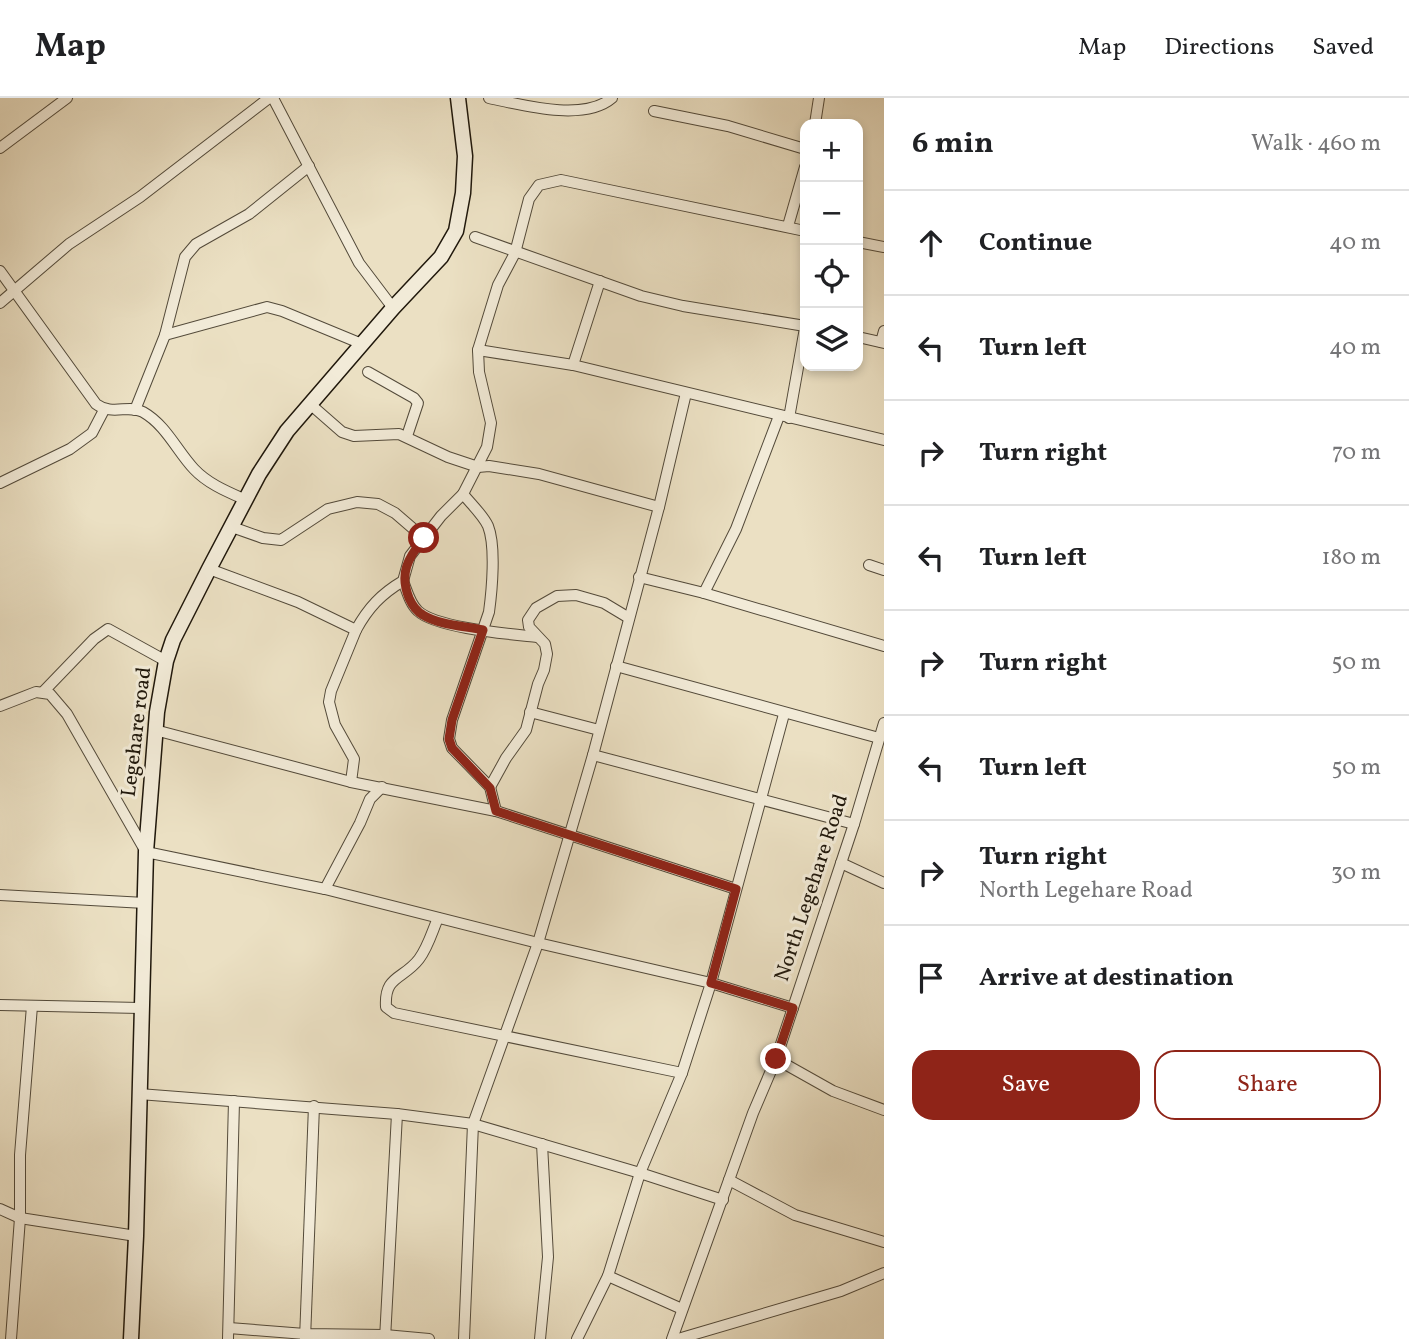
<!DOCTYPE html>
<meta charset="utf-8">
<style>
body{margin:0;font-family:Vollkorn,serif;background:#f6f6f6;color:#202124}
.controls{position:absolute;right:21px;top:21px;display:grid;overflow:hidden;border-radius:14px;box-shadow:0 4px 10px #0003}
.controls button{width:63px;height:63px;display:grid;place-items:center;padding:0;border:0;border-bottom:2px solid #e0e0e0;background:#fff;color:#202124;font:35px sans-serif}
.stop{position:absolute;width:21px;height:21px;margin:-16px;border:5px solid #8f2418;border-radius:50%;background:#fff}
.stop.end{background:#8f2418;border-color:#fff;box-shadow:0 2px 7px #0008}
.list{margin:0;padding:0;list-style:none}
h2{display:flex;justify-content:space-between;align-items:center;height:91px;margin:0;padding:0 28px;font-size:30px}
h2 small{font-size:23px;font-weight:400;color:#757577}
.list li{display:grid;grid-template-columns:46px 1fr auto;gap:21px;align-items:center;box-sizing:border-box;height:105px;padding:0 28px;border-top:2px solid #e0e0e0}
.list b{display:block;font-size:26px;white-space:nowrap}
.list p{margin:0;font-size:23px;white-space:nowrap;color:#757577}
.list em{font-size:23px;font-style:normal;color:#757577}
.actions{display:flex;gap:14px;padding:21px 28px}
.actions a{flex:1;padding:16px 0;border:2px solid #8f2418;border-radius:21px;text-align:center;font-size:24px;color:#8f2418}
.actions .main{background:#8f2418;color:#fff}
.icon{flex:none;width:38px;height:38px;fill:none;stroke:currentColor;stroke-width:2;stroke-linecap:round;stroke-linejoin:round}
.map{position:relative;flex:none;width:884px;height:1241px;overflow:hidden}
header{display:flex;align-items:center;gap:42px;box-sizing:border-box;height:98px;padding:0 35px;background:#fff;border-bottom:2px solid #e0e0e0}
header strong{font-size:33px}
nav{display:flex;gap:38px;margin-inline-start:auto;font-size:24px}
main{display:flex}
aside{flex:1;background:#fff}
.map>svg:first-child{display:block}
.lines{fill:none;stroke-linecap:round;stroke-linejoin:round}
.street-casing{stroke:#534a3a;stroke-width:12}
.secondary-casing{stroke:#20180c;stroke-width:17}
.street{stroke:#f2ebd8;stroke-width:10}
.secondary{stroke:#f2ebd8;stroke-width:14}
.route{stroke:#8f2418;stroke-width:9}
.labels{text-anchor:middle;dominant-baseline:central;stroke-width:6;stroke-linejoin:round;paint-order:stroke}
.street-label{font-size:21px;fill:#20180c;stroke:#f2ebd8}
</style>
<header>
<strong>Map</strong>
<nav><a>Map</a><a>Directions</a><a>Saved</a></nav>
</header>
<main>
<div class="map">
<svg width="884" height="1241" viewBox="0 0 884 1241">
<rect width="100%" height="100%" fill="#ebe0c3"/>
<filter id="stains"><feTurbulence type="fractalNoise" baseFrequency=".00286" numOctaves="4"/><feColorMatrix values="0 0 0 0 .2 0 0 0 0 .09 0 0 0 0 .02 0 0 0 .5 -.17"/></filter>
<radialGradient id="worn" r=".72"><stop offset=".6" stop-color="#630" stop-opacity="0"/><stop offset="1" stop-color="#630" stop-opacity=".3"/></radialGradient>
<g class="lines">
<!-- street casing -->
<g class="street-casing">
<g id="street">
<path d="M273 0 359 165 393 210"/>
<path d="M489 0C522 7 584 24 612 0"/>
<path d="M654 13 728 28 805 51"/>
<path d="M815 26 819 0"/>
<path d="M0 50 67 0"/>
<path d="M788 128 805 69"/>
<path d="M475 139 641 198 683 208 805 228"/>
<path d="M858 144 884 149"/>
<path d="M0 173 96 306C112 318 129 306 143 314 166 327 177 353 194 371 208 386 228 394 246 402"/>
<path d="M0 205 69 146 140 99 269 0"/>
<path d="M165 237 267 209 282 213 362 246"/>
<path d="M858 239 884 245"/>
<path d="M881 244 884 233"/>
<path d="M478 252 573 267 884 342"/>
<path d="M573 267 600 183"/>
<path d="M368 274 414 300 418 305 407 338"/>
<path d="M310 306 342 334 354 338 399 336 448 359 478 369 489 368 539 376 659 409"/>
<path d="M135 312 165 237 185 159 196 146 249 116 309 68"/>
<path d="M789 320 805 230"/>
<path d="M0 385 70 351 92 335 104 312"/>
<path d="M463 396C471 406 483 417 488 428 496 448 492 492 489 514L452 622 449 641 452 650 490 689 496 713"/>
<path d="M232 429 263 440 281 442 328 411 357 404 378 406 395 415 424 440"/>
<path d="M869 467 884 472"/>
<path d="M209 471 298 504 356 532 331 593 329 604 335 627 354 661 351 684"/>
<path d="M639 479 704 495 884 548"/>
<path d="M403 483C407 493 410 506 418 513 436 530 510 536 537 539"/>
<path d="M704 495 736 431 779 318"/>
<path d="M356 532C368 510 381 496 403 483L410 458 441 418 463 396 487 349 491 325 479 274 478 252 498 187 515 155 529 101 539 87 561 82 805 133"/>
<path d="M616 568 879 640"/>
<path d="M43 594 94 541 108 531 166 563"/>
<path d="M0 608 36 594 50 596 67 616 146 754 325 791 538 845 711 885 793 910"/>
<path d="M530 614 599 632"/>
<path d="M155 632 351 684 496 713 736 791"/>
<path d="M593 657 854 726"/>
<path d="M490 689 506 660 526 632 538 586 544 572 547 556 545 546 529 529 528 522 536 510 557 498 576 497 604 505 629 520"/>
<path d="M841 765 884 785"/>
<path d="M325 791 360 725 370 701 382 689"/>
<path d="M0 797 145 805"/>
<path d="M438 820C432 834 428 849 419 861 403 882 384 877 386 909L394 915 682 975"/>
<path d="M0 907 140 910"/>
<path d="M776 961 833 993 884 1012"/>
<path d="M139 996 397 1016 473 1026 640 1075 723 1102"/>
<path d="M729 1082 795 1117 884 1144"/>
<path d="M0 1111 20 1120 136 1138"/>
<path d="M608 1178 682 1211"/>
<path d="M229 1230 305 1236 385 1237 429 1241"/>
<path d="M11 1241 20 1120V1057L32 908"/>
<path d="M228 1241 234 1003"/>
<path d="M305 1241 314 1008"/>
<path d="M385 1241 397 1016"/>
<path d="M464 1241 473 1026 538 845 593 657 659 409 686 295"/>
<path d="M540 1241 548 1159 542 1046"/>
<path d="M577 1241 608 1178 640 1075 682 975 711 885 784 616"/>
<path d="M672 1241 753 1015 776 961 854 726 884 625"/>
<path d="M678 1241 841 1193 884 1175"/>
</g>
</g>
<!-- secondary casing -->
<g class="secondary-casing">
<path id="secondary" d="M131 1241 136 1138 146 754 157 614 166 563 173 542 209 471 259 376 287 333 393 210 441 159 456 133 463 95 465 58 458 0"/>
</g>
<!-- street -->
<use href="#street" class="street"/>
<!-- secondary -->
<use href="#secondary" class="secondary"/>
</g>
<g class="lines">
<!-- route -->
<path class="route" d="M424 440C408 460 399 475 409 500 412 507 416 513 423 517 439 527 464 528 483 532L452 622 449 641 452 650 490 690 496 713 736 791 711 885 793 910 776 961"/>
</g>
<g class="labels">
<!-- street labels -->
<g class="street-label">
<text transform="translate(137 634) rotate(-83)">Legehare road</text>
<text transform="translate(812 790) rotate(-72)">North Legehare Road</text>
</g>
</g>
<rect width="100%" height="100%" filter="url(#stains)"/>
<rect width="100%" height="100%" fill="url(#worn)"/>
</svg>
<div class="controls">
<button>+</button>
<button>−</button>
<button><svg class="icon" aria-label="locate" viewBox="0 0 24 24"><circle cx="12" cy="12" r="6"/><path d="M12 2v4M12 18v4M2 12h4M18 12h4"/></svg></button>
<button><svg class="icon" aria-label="layers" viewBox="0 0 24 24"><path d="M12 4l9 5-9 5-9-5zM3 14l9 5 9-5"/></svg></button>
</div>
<div class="stop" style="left:424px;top:440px"></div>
<div class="stop end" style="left:776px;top:961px"></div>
</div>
<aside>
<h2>6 min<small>Walk · 460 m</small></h2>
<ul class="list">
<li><svg class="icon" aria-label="ahead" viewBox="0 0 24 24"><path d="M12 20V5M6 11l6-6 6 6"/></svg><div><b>Continue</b></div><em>40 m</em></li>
<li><svg class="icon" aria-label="left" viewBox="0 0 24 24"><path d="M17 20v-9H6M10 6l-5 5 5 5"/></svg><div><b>Turn left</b></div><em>40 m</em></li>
<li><svg class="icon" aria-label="right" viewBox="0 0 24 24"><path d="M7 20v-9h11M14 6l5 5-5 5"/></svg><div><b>Turn right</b></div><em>70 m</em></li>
<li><svg class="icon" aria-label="left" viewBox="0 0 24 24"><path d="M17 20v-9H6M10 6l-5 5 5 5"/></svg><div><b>Turn left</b></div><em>180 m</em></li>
<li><svg class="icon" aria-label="right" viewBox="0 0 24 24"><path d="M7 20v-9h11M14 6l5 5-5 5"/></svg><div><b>Turn right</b></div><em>50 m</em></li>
<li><svg class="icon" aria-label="left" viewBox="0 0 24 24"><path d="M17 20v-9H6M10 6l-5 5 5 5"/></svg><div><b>Turn left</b></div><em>50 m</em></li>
<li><svg class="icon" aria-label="right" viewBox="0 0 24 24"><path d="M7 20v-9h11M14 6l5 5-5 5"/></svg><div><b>Turn right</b><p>North Legehare Road</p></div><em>30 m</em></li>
<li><svg class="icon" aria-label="arrive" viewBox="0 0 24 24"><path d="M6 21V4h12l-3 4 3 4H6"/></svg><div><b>Arrive at destination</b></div></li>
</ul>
<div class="actions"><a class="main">Save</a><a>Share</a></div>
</aside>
</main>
